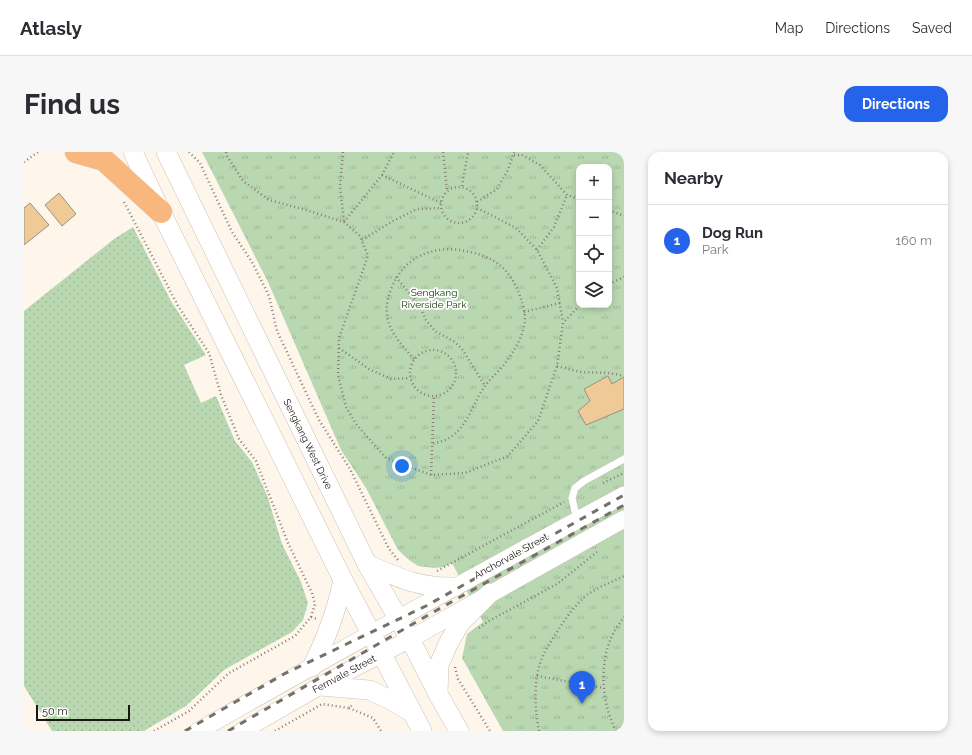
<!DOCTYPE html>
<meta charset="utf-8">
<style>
body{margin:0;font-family:Raleway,sans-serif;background:#f7f7f7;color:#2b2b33}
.controls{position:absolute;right:12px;top:12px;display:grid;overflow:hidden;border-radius:8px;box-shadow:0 2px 6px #0003}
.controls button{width:36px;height:36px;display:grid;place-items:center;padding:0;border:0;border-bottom:1px solid #e1e1e2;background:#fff;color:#2b2b33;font:20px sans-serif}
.scale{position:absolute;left:12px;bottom:10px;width:94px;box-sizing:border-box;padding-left:4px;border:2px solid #191612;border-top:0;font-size:11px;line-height:14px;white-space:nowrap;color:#191612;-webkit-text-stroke:3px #fff;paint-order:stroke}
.you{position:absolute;left:378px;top:314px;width:14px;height:14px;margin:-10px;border:3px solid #fff;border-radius:50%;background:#1a73e8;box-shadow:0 0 0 6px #1a73e833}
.badge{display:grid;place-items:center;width:26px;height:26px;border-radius:50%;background:#2563eb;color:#fff;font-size:13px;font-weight:700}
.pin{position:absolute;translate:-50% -33px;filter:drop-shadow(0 1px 2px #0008)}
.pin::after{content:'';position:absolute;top:21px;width:14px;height:12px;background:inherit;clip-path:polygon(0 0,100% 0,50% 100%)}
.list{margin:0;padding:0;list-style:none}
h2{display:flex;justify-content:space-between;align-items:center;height:52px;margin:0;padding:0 16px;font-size:17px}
h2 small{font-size:13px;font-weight:400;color:#7c7c81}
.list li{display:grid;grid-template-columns:26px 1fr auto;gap:12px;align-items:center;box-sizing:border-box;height:72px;padding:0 16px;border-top:1px solid #e1e1e2}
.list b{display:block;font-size:15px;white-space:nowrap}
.list p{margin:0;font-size:13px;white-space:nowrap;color:#7c7c81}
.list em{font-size:13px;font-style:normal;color:#7c7c81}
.icon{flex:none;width:22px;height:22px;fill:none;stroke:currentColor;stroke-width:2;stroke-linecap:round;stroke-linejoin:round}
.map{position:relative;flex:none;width:600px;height:579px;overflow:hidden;border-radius:12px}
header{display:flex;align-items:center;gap:24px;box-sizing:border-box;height:56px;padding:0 20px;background:#fff;border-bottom:1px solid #e1e1e2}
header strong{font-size:19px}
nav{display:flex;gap:22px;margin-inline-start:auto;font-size:14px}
.intro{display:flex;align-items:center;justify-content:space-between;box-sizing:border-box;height:96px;padding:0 24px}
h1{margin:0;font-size:28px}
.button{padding:10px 18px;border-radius:12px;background:#2563eb;color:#fff;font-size:14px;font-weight:700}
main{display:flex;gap:24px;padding:0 24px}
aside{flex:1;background:#fff;border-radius:12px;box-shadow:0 2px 6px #0003}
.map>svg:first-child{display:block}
.grass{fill:url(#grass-dots)}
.park{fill:url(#park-tufts);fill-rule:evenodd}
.building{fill:#efca97;stroke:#999186}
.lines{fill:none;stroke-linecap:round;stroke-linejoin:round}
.service-casing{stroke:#cac2b7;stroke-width:8}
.tertiary-casing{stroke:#cac2b7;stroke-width:18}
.secondary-casing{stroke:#cac2b7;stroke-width:20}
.motorway-casing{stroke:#d6d5d4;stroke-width:23}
.path{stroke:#857f78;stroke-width:2.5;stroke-dasharray:1 3;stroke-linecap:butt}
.service{stroke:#fff;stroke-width:7}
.tertiary{stroke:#fff;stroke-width:17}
.secondary{stroke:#fff;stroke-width:19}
.motorway{stroke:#f8b77d;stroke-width:22}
.rail{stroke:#76706a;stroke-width:3;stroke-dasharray:7 7;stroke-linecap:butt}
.labels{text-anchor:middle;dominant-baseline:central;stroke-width:3.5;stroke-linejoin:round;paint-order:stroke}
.park-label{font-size:10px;fill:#133806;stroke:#fff}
.street-label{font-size:10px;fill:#191612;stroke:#fff}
</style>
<header>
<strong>Atlasly</strong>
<nav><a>Map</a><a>Directions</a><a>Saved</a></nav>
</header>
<div class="intro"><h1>Find us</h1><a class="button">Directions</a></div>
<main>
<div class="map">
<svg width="600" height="579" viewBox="0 0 600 579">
<defs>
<pattern id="grass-dots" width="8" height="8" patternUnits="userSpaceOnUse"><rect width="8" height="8" fill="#b9d8b1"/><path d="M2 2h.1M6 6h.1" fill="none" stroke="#9eb997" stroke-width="1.8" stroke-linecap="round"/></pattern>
<pattern id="park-tufts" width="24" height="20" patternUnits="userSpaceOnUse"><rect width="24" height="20" fill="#b9d8b1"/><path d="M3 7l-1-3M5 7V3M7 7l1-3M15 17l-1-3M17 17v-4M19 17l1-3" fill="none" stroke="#9eb997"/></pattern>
</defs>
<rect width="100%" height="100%" fill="#fff6eb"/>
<!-- grass -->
<path class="grass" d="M109 75 147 149 182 203 160 213 177 251 192 244 211 289 228 310 243 343 258 392 277 430 284 451 279 468 268 480 200 518 162 554 120 579H28L0 534V159L90 87Z"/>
<!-- park -->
<path class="park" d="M178 0H600V579H479L438 506 443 482 459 470 428 411 420 415 410 416 394 414 385 408 374 398 342 336 317 298 244 130ZM555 15H585V153H555Z"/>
<!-- building -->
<g class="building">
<path d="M35 41 52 62 38 74 21 53Z"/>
<path d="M6 51 25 73 0 93V56Z"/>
<path d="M584 224 588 232 600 225V257L562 273 554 259 566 249 560 237Z"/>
</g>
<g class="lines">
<!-- service casing -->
<g class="service-casing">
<path id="service" d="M553 368 548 346 551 336 560 329 600 307"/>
</g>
<!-- tertiary casing -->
<g class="tertiary-casing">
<g id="tertiary">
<path d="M174 579C315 499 457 420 600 343"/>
<path d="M218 579 296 534 386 487 600 367"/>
</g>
</g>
<!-- secondary casing -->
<g class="secondary-casing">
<g id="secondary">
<path d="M109 0 137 60 319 428 398 579"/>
<path d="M142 0 343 412 386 487 414 542 435 579"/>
<path d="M343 412C375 426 395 436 430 435"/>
<path d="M288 515C302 487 313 458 319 428"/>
<path d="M296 534 345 538 365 547 387 560"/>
<path d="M414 542 415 513 424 492 436 471 466 441"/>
</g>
</g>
<!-- motorway casing -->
<g class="motorway-casing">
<path id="motorway" d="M52 0 80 8 137 60"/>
</g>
<!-- path -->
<g class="path">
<path d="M165 0 176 11 208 80 228 110 245 144 253 179 295 268 326 317 365 397 374 408"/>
<path d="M202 0 203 4 219 29 245 48 282 58 320 70 336 84 344 104 315 186 314 223 322 255 332 272 362 306 407 323 441 321 484 304 514 269 533 214 539 171 556 153"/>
<path d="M319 0 316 34 320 70"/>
<path d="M419 0 423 38"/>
<path d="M490 3H498L516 13 543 43 555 47"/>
<path d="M0 10 14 0"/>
<path d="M358 23 417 51"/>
<path d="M438 34 444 0"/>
<circle cx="435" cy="53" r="18"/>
<path d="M100 50 154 154 185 201 197 243 215 287 232 309 264 391 288 441 291 452 287 465"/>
<path d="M453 50 473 37 484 18 490 0"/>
<path d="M453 56 492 76 513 98 533 136 539 170"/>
<path d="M585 58 600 64"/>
<path d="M320 70 358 23 370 0"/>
<path d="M338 88 369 69 393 57 417 56"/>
<path d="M513 98 530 75 543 43"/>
<path d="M372 125 395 153 402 168 411 179 431 190 438 197 461 234"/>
<path d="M585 132 600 125"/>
<path d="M500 160 536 151"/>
<path d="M315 196 345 217 367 227 386 226"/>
<circle cx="409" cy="221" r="23"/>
<path d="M390 207C370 185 354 167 368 135 382 101 416 91 450 101 459 103 470 108 477 114 487 123 493 135 497 147 500 155 502 166 500 174 497 189 488 202 479 214 473 221 466 227 461 234 449 250 444 275 425 286 421 289 414 290 408 292"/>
<path d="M533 214 556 220 586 221 600 224"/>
<path d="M407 323 410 244"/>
<path d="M579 331 600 321"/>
<path d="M413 419 540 350"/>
<path d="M455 476 465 469 533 432 573 400"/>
<path d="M431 515 434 527 466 579"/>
<path d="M513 524 580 536"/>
<path d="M325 556 349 566 357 579"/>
<path d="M130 579 165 559 205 521 271 484 287 465 293 467"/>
<path d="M251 579 298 552 325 556 329 552"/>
<path d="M515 579C511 559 509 529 517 509 521 498 528 487 535 477 543 464 552 452 564 442 575 435 588 430 600 424"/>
<path d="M592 579C578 552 575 514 587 486 590 479 596 471 600 465"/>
</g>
<!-- service -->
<use href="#service" class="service"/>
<!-- tertiary -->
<use href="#tertiary" class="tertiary"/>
<!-- secondary -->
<use href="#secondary" class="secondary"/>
<!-- motorway -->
<use href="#motorway" class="motorway"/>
<!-- rail -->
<g class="rail">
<path d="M161 579 260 522 402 454 600 343"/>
<path d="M204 579 406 462 600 353"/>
</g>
</g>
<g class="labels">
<!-- park labels -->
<g class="park-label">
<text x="410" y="140">Sengkang<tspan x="410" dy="12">Riverside Park</tspan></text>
</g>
<!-- street labels -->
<g class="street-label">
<text transform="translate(284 292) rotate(64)">Sengkang West Drive</text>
<text transform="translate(487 404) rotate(-29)">Anchorvale Street</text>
<text transform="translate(320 522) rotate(-28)">Fernvale Street</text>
</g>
</g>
</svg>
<div class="controls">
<button>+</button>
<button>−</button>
<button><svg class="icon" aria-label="locate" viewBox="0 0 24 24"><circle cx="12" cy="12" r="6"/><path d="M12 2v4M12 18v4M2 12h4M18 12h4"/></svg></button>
<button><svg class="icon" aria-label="layers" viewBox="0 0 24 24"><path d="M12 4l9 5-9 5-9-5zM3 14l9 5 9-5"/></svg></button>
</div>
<div class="scale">50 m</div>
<div class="you"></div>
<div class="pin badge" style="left:558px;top:552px">1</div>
</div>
<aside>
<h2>Nearby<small></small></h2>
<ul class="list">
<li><span class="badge">1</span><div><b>Dog Run</b><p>Park</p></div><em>160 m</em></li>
</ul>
</aside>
</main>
